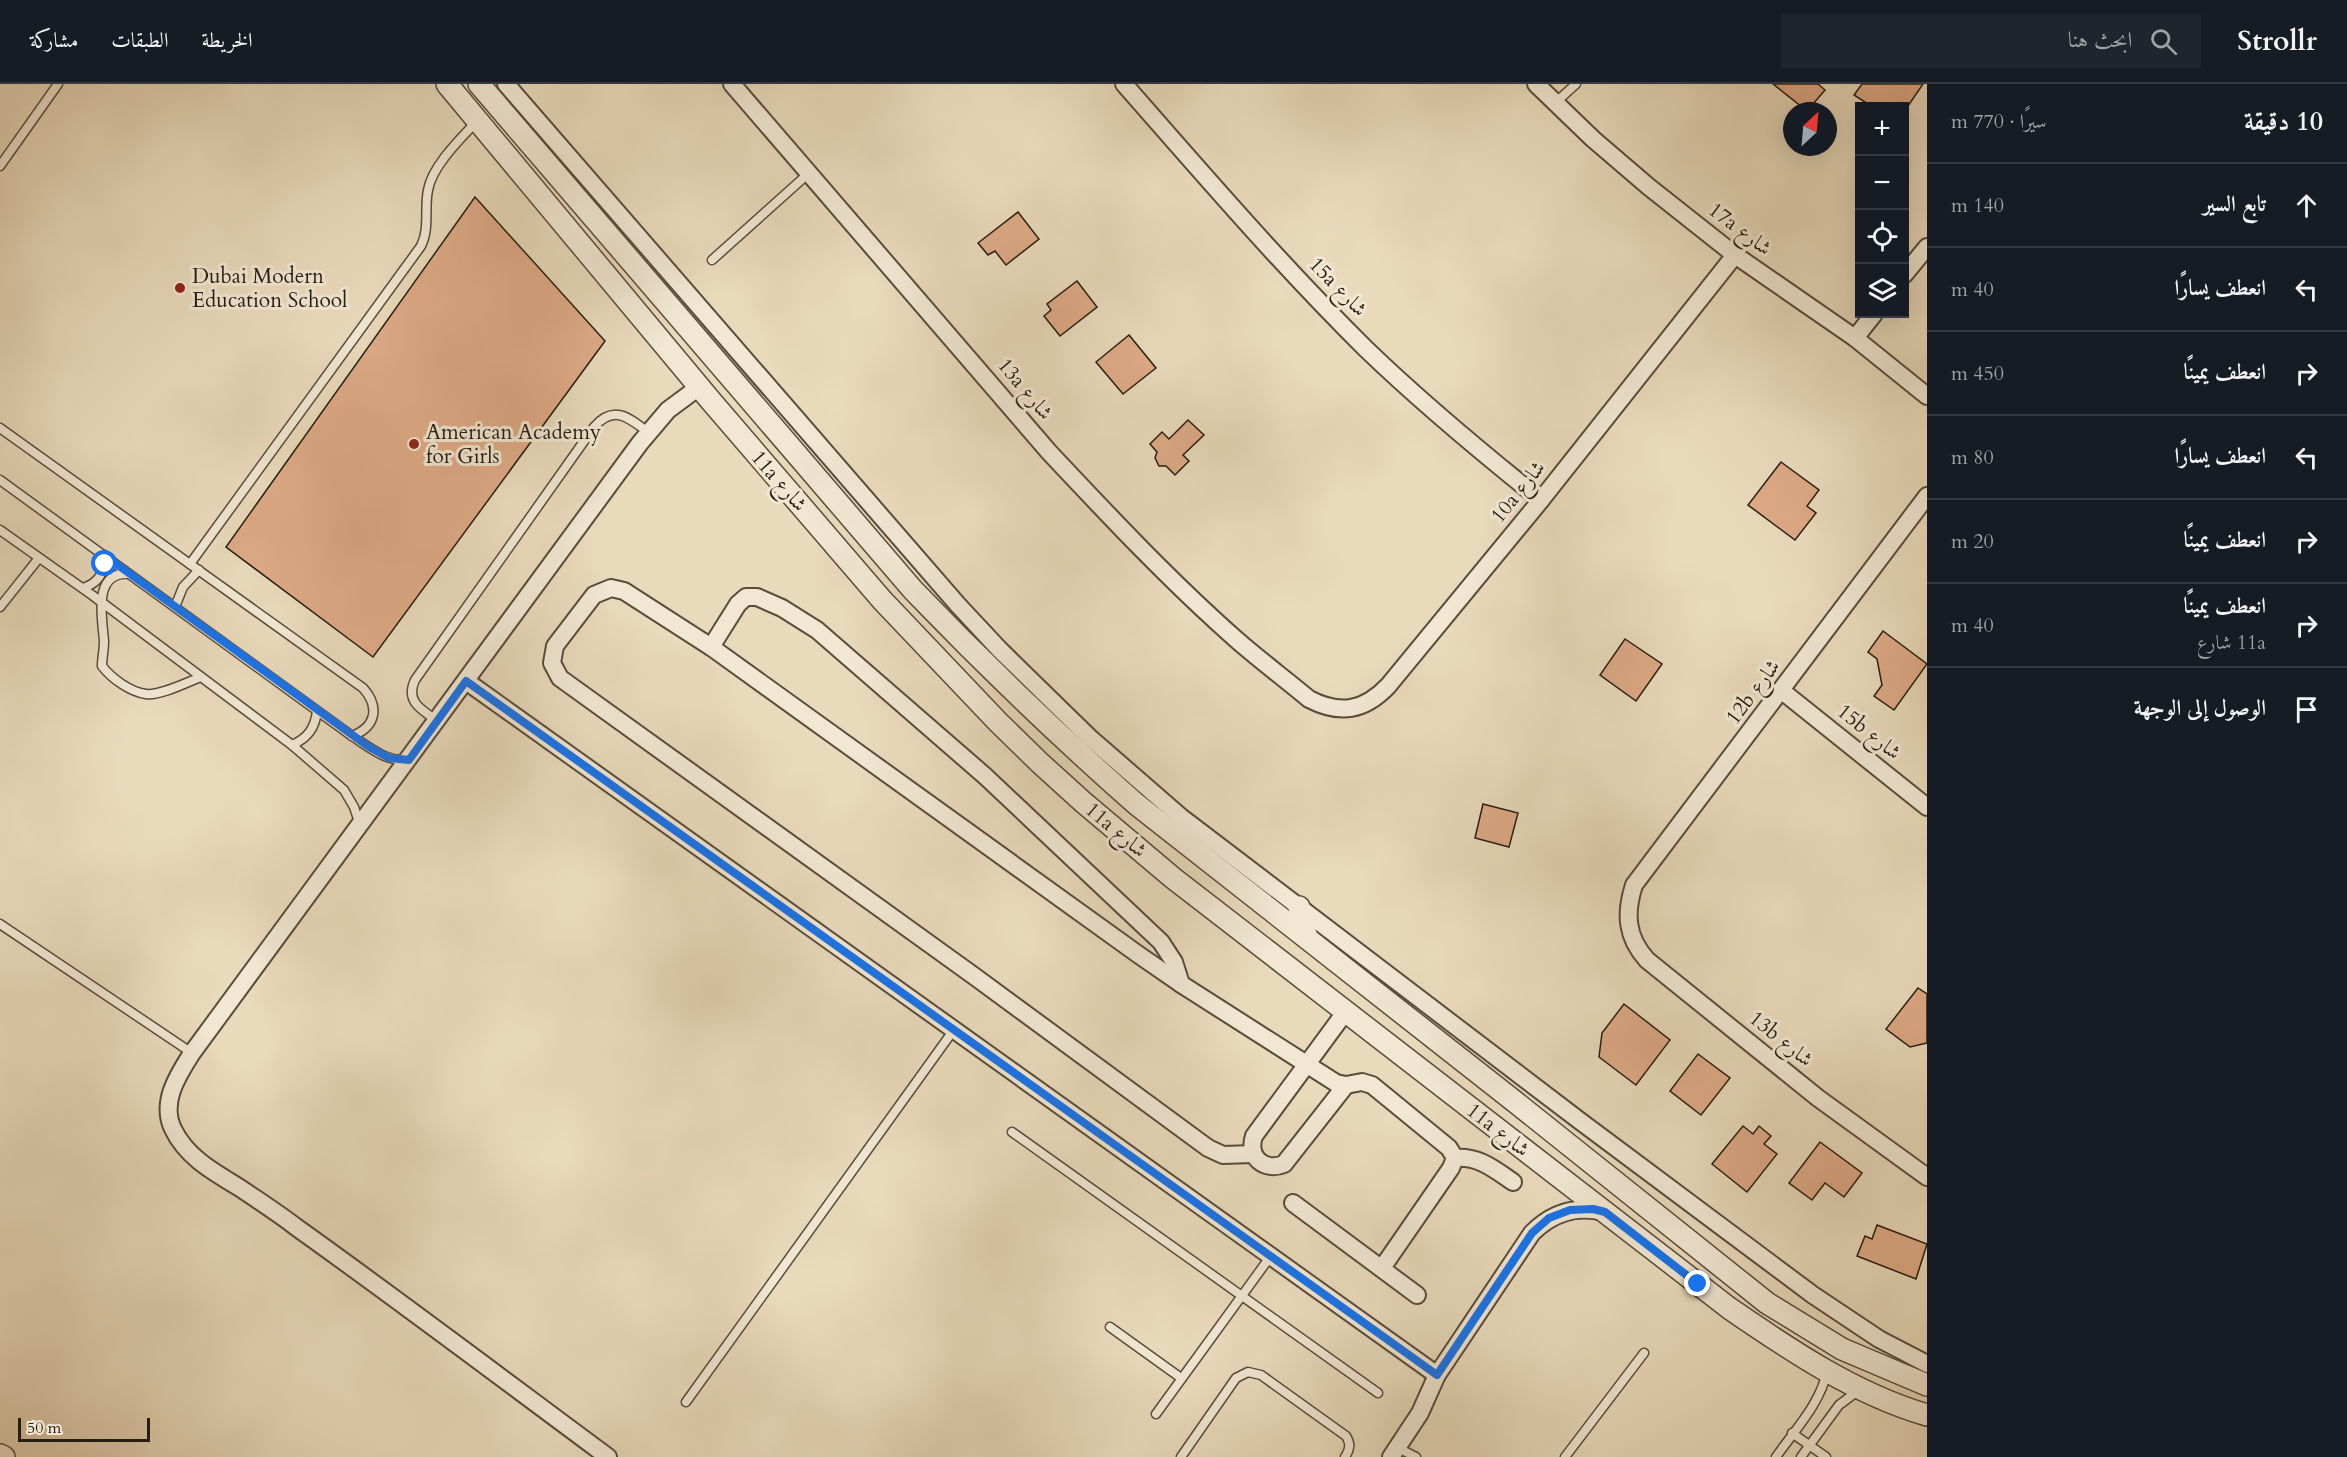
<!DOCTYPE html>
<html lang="ar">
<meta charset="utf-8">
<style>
body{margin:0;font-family:Cardo,Amiri,serif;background:#20242c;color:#f1f3f6;direction:rtl}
.controls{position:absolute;right:18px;top:18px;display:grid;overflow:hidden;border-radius:0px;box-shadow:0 6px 24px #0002}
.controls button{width:54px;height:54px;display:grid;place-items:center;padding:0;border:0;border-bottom:2px solid #363941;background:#171b24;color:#f1f3f6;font:30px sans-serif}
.compass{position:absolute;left:1783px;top:18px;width:54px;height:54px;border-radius:50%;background:#171b24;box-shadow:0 6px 24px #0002;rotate:26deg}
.scale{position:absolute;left:18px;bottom:15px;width:132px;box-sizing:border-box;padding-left:6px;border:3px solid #271d10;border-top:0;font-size:16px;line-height:21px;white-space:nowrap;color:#271d10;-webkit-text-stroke:4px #f1e7d3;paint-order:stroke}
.stop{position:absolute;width:18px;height:18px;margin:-14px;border:4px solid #1a73e8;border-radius:50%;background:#fff}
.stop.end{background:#1a73e8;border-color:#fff;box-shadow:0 2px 6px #0008}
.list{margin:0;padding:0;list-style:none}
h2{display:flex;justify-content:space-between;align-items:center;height:78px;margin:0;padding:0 24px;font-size:26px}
h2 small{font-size:20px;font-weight:400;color:#9ea1a6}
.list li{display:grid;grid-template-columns:39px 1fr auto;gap:18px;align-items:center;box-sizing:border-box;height:84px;padding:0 24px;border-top:2px solid #363941}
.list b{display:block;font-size:22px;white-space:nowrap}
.list p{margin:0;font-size:20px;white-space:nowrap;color:#9ea1a6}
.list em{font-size:20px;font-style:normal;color:#9ea1a6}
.icon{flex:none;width:33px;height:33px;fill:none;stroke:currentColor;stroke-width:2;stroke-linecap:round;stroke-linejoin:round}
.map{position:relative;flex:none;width:1927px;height:1373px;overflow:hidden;direction:ltr}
header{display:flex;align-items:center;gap:36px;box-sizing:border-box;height:84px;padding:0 30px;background:#171b24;border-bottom:2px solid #363941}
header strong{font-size:28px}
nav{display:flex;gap:33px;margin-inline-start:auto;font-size:21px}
.search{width:420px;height:54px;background:#20242c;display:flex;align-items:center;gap:15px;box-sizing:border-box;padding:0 21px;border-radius:0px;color:#9ea1a6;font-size:22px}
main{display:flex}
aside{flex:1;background:#171b24}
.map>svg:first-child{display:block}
.building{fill:#deaa87;stroke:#271d10;stroke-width:1.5}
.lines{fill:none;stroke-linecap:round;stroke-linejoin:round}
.service-casing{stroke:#584c3b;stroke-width:11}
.minor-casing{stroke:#584c3b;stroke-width:20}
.tertiary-casing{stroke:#584c3b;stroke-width:24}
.service{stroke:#f1e7d3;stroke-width:8}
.minor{stroke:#f1e7d3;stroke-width:16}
.tertiary{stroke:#f1e7d3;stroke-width:21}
.route{stroke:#1a73e8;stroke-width:8}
.poi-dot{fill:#8f2418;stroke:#f1e7d3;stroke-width:2}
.labels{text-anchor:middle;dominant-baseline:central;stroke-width:6;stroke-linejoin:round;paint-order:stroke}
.street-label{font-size:21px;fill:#271d10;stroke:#f1e7d3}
.poi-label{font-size:21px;fill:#271d10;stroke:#f1e7d3;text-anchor:start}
</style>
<header>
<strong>Strollr</strong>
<div class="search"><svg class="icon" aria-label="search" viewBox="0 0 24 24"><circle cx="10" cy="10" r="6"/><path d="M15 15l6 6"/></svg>ابحث هنا</div>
<nav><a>الخريطة</a><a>الطبقات</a><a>مشاركة</a></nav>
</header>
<main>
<aside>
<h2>10 دقيقة<small>سيرًا · 770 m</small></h2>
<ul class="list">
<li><svg class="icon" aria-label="ahead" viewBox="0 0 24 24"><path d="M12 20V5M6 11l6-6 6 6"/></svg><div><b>تابع السير</b></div><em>140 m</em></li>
<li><svg class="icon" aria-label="left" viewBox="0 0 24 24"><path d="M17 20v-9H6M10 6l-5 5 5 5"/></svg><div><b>انعطف يسارًا</b></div><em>40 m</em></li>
<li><svg class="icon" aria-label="right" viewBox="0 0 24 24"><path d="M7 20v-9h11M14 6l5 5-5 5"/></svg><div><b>انعطف يمينًا</b></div><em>450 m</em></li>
<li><svg class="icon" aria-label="left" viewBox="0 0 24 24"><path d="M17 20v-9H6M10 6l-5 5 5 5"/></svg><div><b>انعطف يسارًا</b></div><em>80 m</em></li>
<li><svg class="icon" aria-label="right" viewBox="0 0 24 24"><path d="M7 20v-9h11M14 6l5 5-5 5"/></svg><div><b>انعطف يمينًا</b></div><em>20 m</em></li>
<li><svg class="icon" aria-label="right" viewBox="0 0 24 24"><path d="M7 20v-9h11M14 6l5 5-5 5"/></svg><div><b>انعطف يمينًا</b><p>11a شارع</p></div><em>40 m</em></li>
<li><svg class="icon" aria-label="arrive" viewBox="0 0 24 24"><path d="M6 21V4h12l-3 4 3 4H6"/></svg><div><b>الوصول إلى الوجهة</b></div></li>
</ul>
</aside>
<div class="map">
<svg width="1927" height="1373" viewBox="0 0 1927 1373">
<rect width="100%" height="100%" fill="#e9dabc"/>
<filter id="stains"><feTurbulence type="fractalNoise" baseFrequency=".00333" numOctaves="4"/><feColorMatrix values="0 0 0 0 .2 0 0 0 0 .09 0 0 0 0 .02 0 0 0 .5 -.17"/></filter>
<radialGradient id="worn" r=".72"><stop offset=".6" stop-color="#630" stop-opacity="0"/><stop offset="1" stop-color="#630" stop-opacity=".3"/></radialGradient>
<!-- building -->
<g class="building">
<path d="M1773 0H1818L1825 6 1807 27Z"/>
<path d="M1862 0H1923L1908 22H1871L1854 11Z"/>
<path d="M475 113 605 257 373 573 226 463Z"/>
<path d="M1018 128 1039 155 1006 181 995 167 988 171 978 159Z"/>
<path d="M1077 197 1097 223 1060 252 1044 232 1051 226 1047 220Z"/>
<path d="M1129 251 1156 284 1123 310 1096 278Z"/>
<path d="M1188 336 1204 351 1183 371 1189 377 1175 391 1166 382H1159L1155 374 1157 368 1150 360 1162 348 1169 355Z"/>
<path d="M1781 378 1819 406 1807 422 1816 429 1795 456 1748 421Z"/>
<path d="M1883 547 1927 580 1894 626 1874 612 1882 601 1877 575 1868 568Z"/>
<path d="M1625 555 1662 580 1636 617 1600 591Z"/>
<path d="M1483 720 1518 729 1509 763 1475 754Z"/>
<path d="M1918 904 1927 910V959L1910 963 1886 945Z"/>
<path d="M1624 920 1670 956 1636 1001 1599 973 1602 949Z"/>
<path d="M1698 970 1730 994 1701 1031 1670 1007Z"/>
<path d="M1743 1042 1753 1050 1759 1042 1771 1052 1764 1060 1777 1070 1747 1108 1712 1080Z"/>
<path d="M1820 1058 1862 1089 1844 1113 1825 1099 1812 1116 1789 1099Z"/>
<path d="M1877 1141 1927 1160 1916 1195 1857 1172 1865 1152 1872 1155Z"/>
</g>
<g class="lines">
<!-- service casing -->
<g class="service-casing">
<g id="service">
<path d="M1555 19 1576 0"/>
<path d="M0 82 58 0"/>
<path d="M712 176 809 89"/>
<path d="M0 344 363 604C380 623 376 643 352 652"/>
<path d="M0 396 352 652C369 663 386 678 408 676"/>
<path d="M0 446 92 511 292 661 344 706 354 723 360 741"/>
<path d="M190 480 421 162C430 144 424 125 428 106 432 82 461 54 477 37"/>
<path d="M129 490C91 487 103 537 104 558 104 566 102 574 102 582 111 594 130 608 146 610 160 612 187 598 201 593"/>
<path d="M83 504C99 499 105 488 104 471"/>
<path d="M0 523 39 474"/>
<path d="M175 523 183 503 199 486"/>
<path d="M438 637C421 626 405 617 415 596L594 343C614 320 629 334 648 348"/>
<path d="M292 661C308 654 315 644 317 627"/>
<path d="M0 840 192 969"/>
<path d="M1012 1048 1378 1309"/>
<path d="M1110 1243 1181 1294"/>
<path d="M686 1318 953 947"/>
<path d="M1156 1330 1270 1173"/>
<path d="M1792 1349 1826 1373"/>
<path d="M1398 1364 1416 1373"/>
<path d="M1181 1373 1236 1294 1248 1288 1261 1291 1346 1352C1351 1360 1350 1365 1345 1373"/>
<path d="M1565 1373 1644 1269"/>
<path d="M1776 1373C1794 1347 1821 1319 1827 1287"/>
<path d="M1801 1373 1839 1321 1859 1306"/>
</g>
</g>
<!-- minor casing -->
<g class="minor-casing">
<g id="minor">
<path d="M506 0 958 521 1000 566 1089 653 1181 733 1580 1037 1813 1211 1879 1255 1927 1280"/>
<path d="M732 0 1049 368C1110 433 1171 498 1238 557 1261 577 1285 595 1309 615 1340 631 1364 627 1388 602L1541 416 1735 171"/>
<path d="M1124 0C1203 90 1281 181 1366 265 1422 319 1481 368 1541 416"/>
<path d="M1536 0 1593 55 1649 103 1735 171 1855 254 1927 312"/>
<path d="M1904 191 1927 163"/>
<path d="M1855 254 1874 230"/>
<path d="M1927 412 1634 801C1625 829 1626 853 1647 876L1818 1014 1927 1093"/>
<path d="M711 563 738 520 746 513H757L782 524 817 546 985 692 1161 858 1174 878 1181 900"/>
<path d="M466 597 1437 1291"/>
<path d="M1782 607 1927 723"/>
<path d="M1346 927 1254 1052C1247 1073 1264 1088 1284 1080L1346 1001"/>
<path d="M1253 1070 1223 1071 1208 1064 974 892 560 594 552 579 555 562 594 511 611 504 624 507 711 563 1139 871 1181 900 1336 999 1346 1001 1362 998 1372 1001 1449 1064 1455 1074 1451 1084 1382 1184"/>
<path d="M1455 1074C1479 1072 1494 1085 1513 1098"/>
<path d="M1293 1119 1417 1211"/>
<path d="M608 1373C504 1296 401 1218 296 1143 278 1129 259 1117 240 1104 214 1088 187 1074 173 1045 160 1018 178 991 192 969L640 359 668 326 699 303"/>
<path d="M1391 1373 1420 1329 1437 1291 1532 1149C1552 1129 1575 1121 1604 1128"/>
</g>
</g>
<!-- tertiary casing -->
<g class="tertiary-casing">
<g id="tertiary">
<path d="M447 0 711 317 882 516 998 638 1040 679 1083 718 1173 794 1729 1224C1790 1266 1855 1310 1927 1331"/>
<path d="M479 0 913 506C985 581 1059 652 1136 720L1514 1017 1767 1219 1842 1265 1927 1301"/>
<path d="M1299 823 1307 854"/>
<path d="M0 1371 4 1373"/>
</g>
</g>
<!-- service -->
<use href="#service" class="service"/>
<!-- minor -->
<use href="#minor" class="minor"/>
<!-- tertiary -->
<use href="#tertiary" class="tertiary"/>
</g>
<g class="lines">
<!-- route -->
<path class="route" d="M105 480 104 471 369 663 389 674 409 676 466 597 1437 1291 1532 1149 1549 1134 1570 1126 1593 1125 1605 1128 1698 1200"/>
</g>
<!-- markers -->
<g class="poi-dot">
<circle cx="180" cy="204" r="6"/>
<circle cx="414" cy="360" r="6"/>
</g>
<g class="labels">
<!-- street labels -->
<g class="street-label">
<text transform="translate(1740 145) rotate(37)">17a شارع</text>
<text transform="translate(1338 203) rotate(46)">15a شارع</text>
<text transform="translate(1025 305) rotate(50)">13a شارع</text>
<text transform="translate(779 397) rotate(49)">11a شارع</text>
<text transform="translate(1518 408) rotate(-51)">10a شارع</text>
<text transform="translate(1753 608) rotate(-53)">12b شارع</text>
<text transform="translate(1869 648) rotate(39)">15b شارع</text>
<text transform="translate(1116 746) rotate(40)">11a شارع</text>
<text transform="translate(1781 955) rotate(39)">13b شارع</text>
<text transform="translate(1498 1046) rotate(38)">11a شارع</text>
</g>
<!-- poi labels -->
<g class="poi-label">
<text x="192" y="192">Dubai Modern<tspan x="192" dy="24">Education School</tspan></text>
<text x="426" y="348">American Academy<tspan x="426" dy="24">for Girls</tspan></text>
</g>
</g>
<rect width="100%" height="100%" filter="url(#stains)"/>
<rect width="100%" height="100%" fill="url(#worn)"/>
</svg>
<div class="controls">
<button>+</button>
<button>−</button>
<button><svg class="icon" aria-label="locate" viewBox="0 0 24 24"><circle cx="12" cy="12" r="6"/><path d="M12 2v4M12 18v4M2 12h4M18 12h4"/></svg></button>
<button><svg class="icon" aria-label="layers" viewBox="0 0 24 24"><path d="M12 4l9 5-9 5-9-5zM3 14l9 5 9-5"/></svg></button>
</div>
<svg class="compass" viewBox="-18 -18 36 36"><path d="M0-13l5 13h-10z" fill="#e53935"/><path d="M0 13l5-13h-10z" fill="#9ea1a6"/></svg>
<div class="scale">50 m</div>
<div class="stop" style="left:105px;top:480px"></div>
<div class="stop end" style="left:1698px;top:1200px"></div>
</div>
</main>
